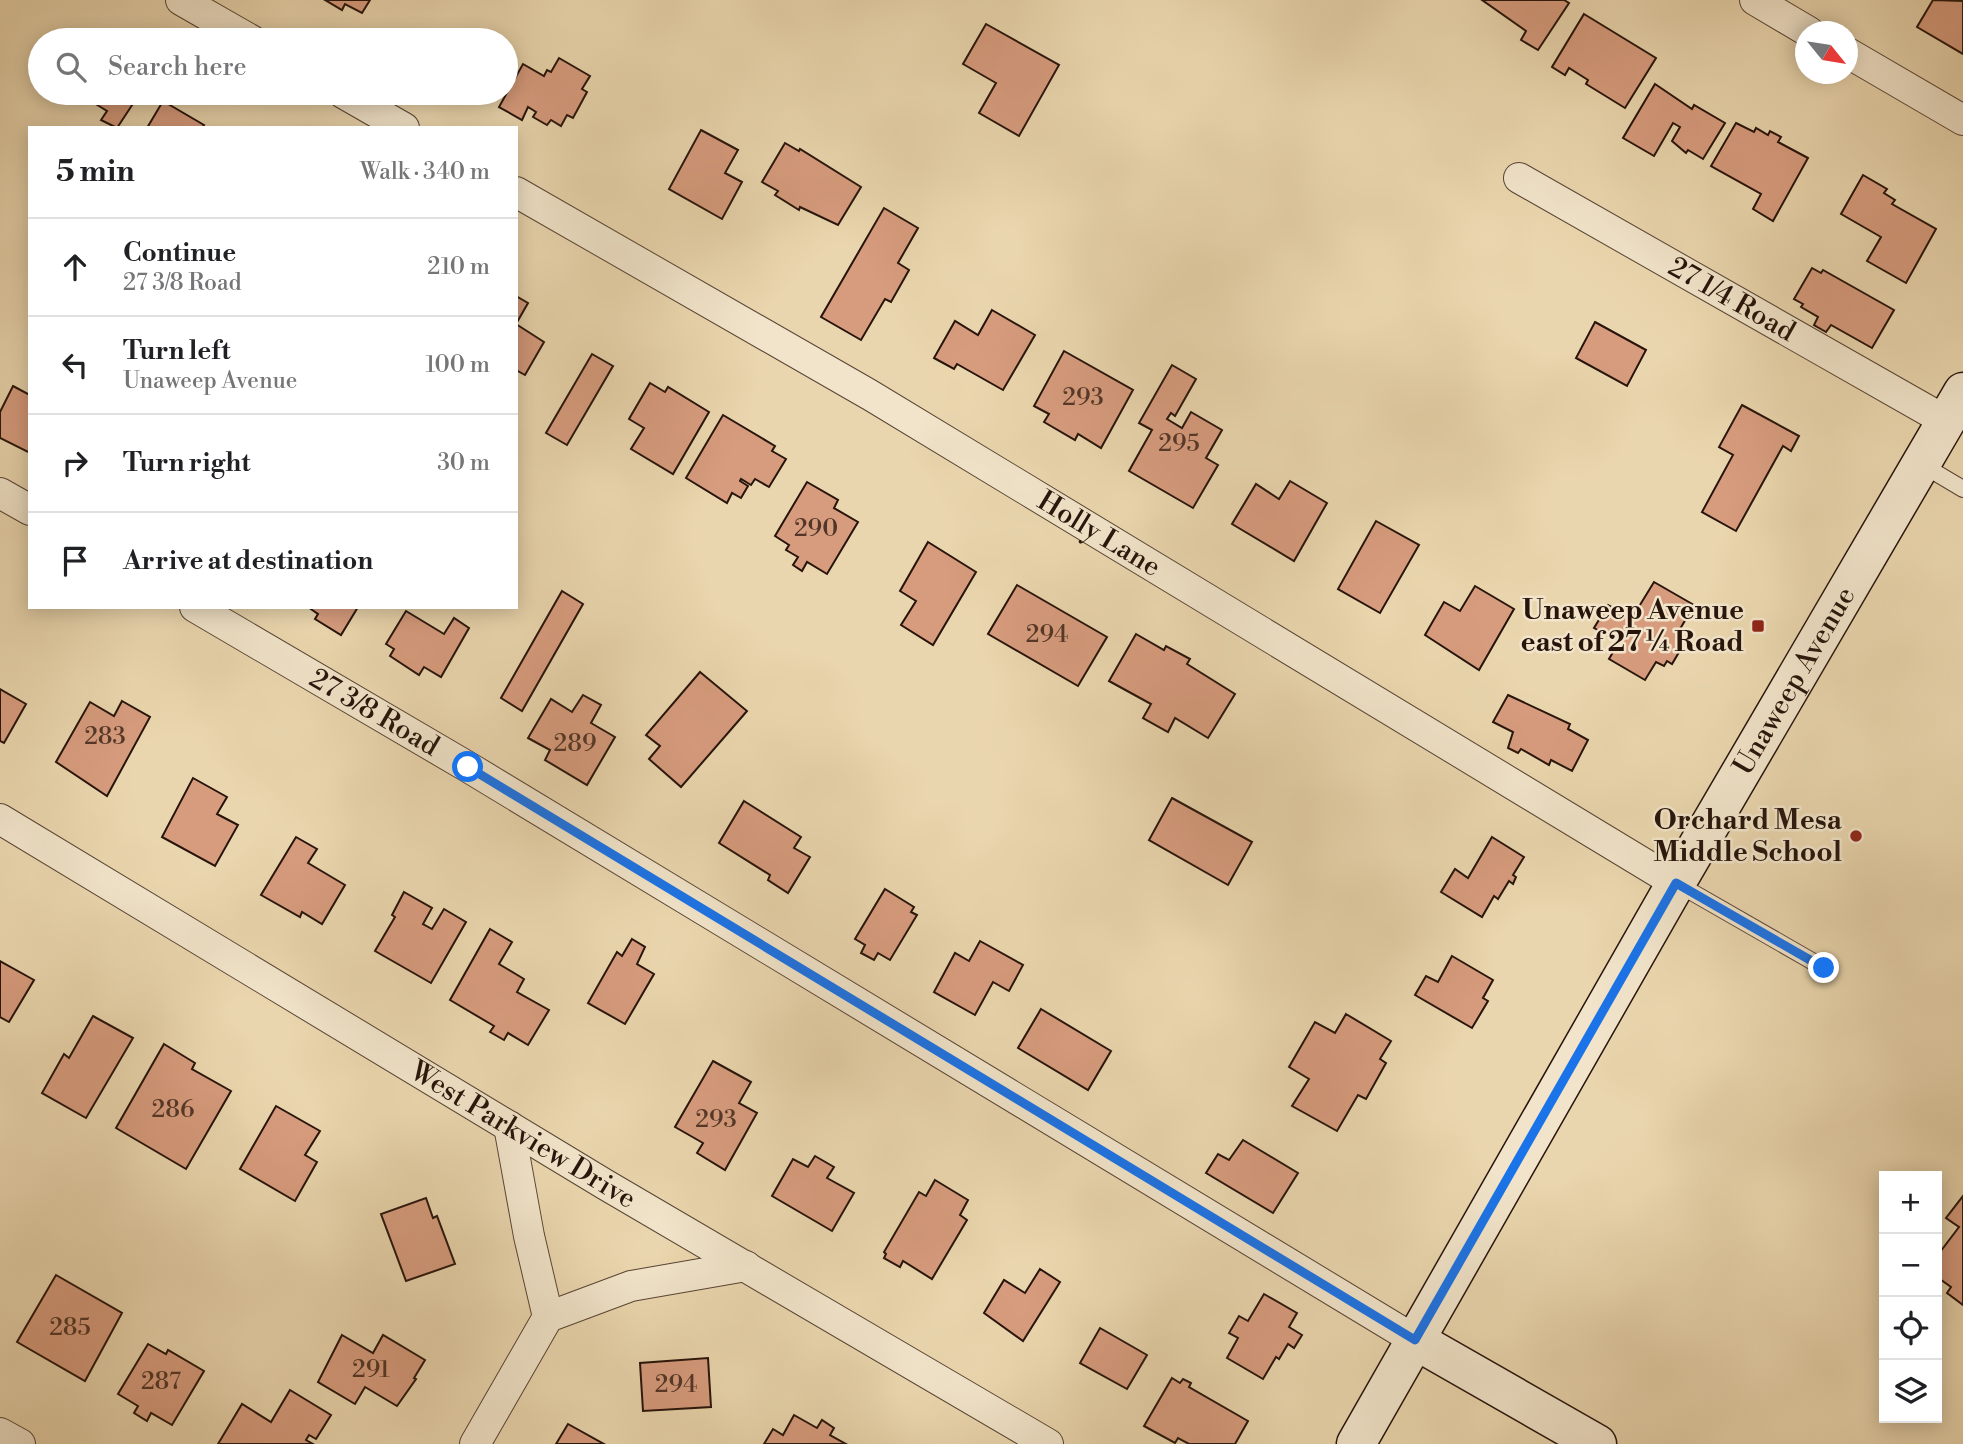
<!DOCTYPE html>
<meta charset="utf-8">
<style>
body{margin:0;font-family:"Libre Bodoni",serif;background:#f6f6f6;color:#202124}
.controls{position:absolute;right:21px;bottom:21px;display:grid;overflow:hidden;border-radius:0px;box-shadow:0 4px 18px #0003}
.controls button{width:63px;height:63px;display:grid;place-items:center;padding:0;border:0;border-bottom:2px solid #e0e0e0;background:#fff;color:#202124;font:35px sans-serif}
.compass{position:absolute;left:1795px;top:21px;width:63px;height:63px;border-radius:50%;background:#fff;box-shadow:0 4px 18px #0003;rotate:120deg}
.stop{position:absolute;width:21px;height:21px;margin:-16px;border:5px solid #1a73e8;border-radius:50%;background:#fff}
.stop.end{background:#1a73e8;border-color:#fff;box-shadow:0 2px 7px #0008}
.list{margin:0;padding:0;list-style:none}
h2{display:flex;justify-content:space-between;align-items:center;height:91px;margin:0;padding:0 28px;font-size:30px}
h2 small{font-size:23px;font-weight:400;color:#757577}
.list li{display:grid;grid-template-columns:46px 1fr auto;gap:21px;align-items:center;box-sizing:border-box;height:98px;padding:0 28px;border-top:2px solid #e0e0e0}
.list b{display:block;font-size:26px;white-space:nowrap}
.list p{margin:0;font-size:23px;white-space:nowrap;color:#757577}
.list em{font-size:23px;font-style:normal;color:#757577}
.icon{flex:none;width:38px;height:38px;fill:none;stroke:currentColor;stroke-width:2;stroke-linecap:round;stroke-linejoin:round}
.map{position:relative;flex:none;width:1963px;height:1444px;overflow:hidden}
.search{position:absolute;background:#fff;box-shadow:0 4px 18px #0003;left:28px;top:28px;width:490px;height:77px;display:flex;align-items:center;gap:18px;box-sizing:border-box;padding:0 24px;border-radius:38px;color:#757577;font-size:26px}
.panel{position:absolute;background:#fff;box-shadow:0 4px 18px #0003;left:28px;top:126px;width:490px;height:483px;border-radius:0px}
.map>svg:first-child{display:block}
.building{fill:#d79c7e;stroke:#27140b;stroke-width:2}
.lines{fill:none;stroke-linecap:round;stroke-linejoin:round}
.lane-casing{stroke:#584434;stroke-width:18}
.street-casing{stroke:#584434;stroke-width:32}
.secondary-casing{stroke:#27140b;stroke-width:41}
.lane{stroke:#f1e4ca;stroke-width:16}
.street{stroke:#f1e4ca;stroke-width:30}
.secondary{stroke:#f1e4ca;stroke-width:38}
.route{stroke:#1a73e8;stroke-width:9}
.poi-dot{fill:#8f2418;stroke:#f1e4ca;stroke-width:2.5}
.labels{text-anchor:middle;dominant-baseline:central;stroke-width:5;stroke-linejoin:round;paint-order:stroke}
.number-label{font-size:24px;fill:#533628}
.street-label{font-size:28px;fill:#27140b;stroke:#f1e4ca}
.poi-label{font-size:28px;font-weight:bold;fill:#27140b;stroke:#f1e4ca;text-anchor:end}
</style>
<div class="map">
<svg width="1963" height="1444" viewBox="0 0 1963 1444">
<rect width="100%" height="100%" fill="#ead6ae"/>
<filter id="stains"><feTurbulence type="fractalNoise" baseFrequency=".00286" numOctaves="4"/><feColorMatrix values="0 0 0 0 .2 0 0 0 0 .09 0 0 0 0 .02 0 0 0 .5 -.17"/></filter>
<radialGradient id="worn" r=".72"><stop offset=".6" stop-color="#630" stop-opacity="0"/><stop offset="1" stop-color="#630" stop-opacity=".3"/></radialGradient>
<!-- building -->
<g class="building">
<path d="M325 0H370L362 13 345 4 342 10Z"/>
<path d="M1482 0H1564L1569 3 1538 50 1521 40 1526 31Z"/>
<path d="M1933 0 1963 1V54L1917 27Z"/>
<path d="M1584 14 1656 58 1625 108 1586 84 1588 80 1569 68 1565 75 1552 67Z"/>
<path d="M986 24 1059 65 1019 136 979 113 996 83 963 64Z"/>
<path d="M559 58 590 76 582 89 587 92 573 118 567 115 561 126 551 120 547 125 533 117 536 112 528 107 522 120 499 107 523 64 544 76 547 70 551 72Z"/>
<path d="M1655 84 1692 109 1694 105 1725 123 1703 159 1688 150 1686 153 1672 141 1680 127 1673 123 1654 156 1623 138Z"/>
<path d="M78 93H140L117 128 101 120 107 111Z"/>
<path d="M163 101 204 125 202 128H147Z"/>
<path d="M1736 123 1754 132 1756 128 1768 135 1770 131 1781 137 1778 142 1808 158 1773 221 1753 209 1761 194 1711 166Z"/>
<path d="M701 130 738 150 725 173 742 182 722 219 669 189Z"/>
<path d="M785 143 799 151 800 149 861 187 838 225 800 207 799 210 775 195 778 191 762 182Z"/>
<path d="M1863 175 1887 189 1884 193 1895 200 1892 204 1936 229 1906 283 1867 261 1881 237 1841 214Z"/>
<path d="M884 208 918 228 898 263 909 270 891 302 885 299 861 340 821 317Z"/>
<path d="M1812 268 1821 273 1823 270 1894 310 1872 348 1831 325 1826 332 1814 325 1818 317 1801 307 1803 304 1794 299Z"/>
<path d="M516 296 528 303 516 324Z"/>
<path d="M992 310 1035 335 1003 390 957 364 954 369 934 358 955 321 978 335Z"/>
<path d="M1595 322 1646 350 1627 386 1576 358Z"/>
<path d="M516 324 544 342 525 375 516 370Z"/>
<path d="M1064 351 1133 390 1101 448 1078 434 1075 440 1044 422 1049 414 1034 406Z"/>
<path d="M592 354 613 366 567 445 546 433Z"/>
<path d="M1172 365 1196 379 1175 416 1171 413 1167 419 1182 428 1191 412 1222 430 1206 458 1218 465 1193 508 1129 471 1152 430 1139 423Z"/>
<path d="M650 383 665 392 668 387 709 412 673 474 631 449 644 428 629 419Z"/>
<path d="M13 386 30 395V453L0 438V412Z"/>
<path d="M1742 405 1799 436 1791 451 1783 446 1736 531 1702 512 1733 455 1719 447Z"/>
<path d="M723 415 775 446 772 451 786 459 769 487 755 479 751 485 741 479 740 481 748 486 741 498 732 493 727 503 686 478Z"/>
<path d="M1290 481 1327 503 1294 561 1232 524 1256 484 1279 499Z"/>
<path d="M807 482 838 500 834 508 858 522 827 574 807 562 802 571 793 565 798 557 786 550 789 545 775 536Z"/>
<path d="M1376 521 1419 545 1380 613 1338 589Z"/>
<path d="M928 542 976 572 933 645 901 625 916 601 900 591Z"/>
<path d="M1654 582 1694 605 1676 636 1685 642 1672 664 1667 661 1664 666 1656 662 1645 680 1609 659 1619 642 1594 628 1608 605 1632 618Z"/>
<path d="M1017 585 1107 637 1078 686 988 634Z"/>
<path d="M1475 586 1514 609 1479 670 1425 635 1444 602 1460 611Z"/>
<path d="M562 591 583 604 522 711 501 698Z"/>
<path d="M308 607H358L341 635 315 619 318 614Z"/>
<path d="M406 611 444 634 454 618 469 628 441 677 424 667 419 675 390 656 394 649 386 644Z"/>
<path d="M1136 634 1164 650 1166 646 1190 659 1187 664 1235 694 1208 738 1175 718 1168 732 1143 718 1151 704 1109 681Z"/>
<path d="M700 672 747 711 681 787 649 759 660 746 646 735Z"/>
<path d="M0 689 26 704 4 743 0 741Z"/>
<path d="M583 695 601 705 591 723 615 737 587 785 545 760 550 750 528 738 551 699 572 712Z"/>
<path d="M1508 695 1570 724 1568 729 1588 740 1572 771 1551 760 1549 765 1521 749 1518 753 1508 748 1513 732 1493 722Z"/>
<path d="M122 701 150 717 107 796 56 762 90 702 114 716Z"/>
<path d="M193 778 227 797 217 814 238 825 215 866 162 837Z"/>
<path d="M1172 798 1252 842 1228 885 1149 840Z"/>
<path d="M744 801 801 837 794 848 810 857 788 893 768 880 770 875 719 843Z"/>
<path d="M296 837 317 849 308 863 345 885 322 924 302 912 300 917 261 895Z"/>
<path d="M1492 837 1524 857 1513 875 1516 877 1513 884 1509 881 1498 899 1494 896 1482 917 1441 892 1455 869 1468 878Z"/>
<path d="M885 889 914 907 911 912 917 915 890 960 878 953 874 960 861 953 865 945 855 939Z"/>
<path d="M404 892 432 908 423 924 432 929 444 909 466 922 431 983 375 951 395 917 392 915Z"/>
<path d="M490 929 512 942 499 964 524 979 517 992 549 1010 528 1045 508 1033 504 1040 490 1032 494 1026 450 1000Z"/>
<path d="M632 939 645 947 637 964 654 974 625 1024 588 1003 617 952 622 956Z"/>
<path d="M980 941 1023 965 1009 991 993 982 975 1015 934 992 955 953 969 961Z"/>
<path d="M1452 956 1493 980 1483 998 1488 1001 1472 1028 1415 995 1426 976 1438 982Z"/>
<path d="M0 961 34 980 9 1022 0 1017Z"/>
<path d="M1041 1009 1111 1051 1088 1090 1018 1048Z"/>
<path d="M1346 1014 1391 1041 1380 1059 1386 1063 1366 1099 1358 1095 1337 1131 1292 1106 1309 1079 1289 1067 1315 1022 1335 1033Z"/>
<path d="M93 1016 133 1038 86 1118 42 1093 64 1054 69 1058Z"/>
<path d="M164 1044 195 1063 192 1069 231 1091 186 1169 116 1128Z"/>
<path d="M713 1061 751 1082 739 1103 757 1113 725 1170 697 1153 703 1143 675 1127Z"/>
<path d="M276 1106 320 1131 305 1155 317 1162 295 1201 240 1169Z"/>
<path d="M1243 1140 1298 1173 1273 1213 1206 1173 1218 1154 1229 1160Z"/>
<path d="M815 1156 834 1167 827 1178 854 1193 832 1231 772 1196 793 1159 808 1167Z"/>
<path d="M935 1180 968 1200 960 1215 967 1220 932 1279 903 1261 900 1267 884 1258 886 1254 884 1252 919 1192 926 1196Z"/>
<path d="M1963 1196V1305L1947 1293 1951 1287 1937 1277V1256L1959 1227 1946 1218Z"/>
<path d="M426 1198 433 1218 437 1216 455 1264 406 1281 381 1214Z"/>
<path d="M1040 1269 1060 1282 1023 1341 984 1313 1004 1280 1025 1293Z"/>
<path d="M56 1275 122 1313 85 1381 17 1342Z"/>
<path d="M1264 1294 1297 1313 1289 1327 1302 1335 1294 1348 1288 1344 1279 1359 1276 1357 1263 1379 1227 1358 1238 1338 1229 1333 1239 1316 1248 1321Z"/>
<path d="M1100 1328 1147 1355 1127 1389 1080 1363Z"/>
<path d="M342 1335 373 1353 383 1335 425 1360 414 1378 416 1379 397 1406 365 1387 355 1404 318 1382Z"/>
<path d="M148 1344 166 1354 168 1350 204 1371 172 1425 151 1413 147 1421 134 1413 138 1406 118 1394Z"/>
<path d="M708 1358 711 1407 643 1411 640 1363Z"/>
<path d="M1172 1378 1180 1383 1183 1379 1191 1383 1189 1387 1248 1421 1235 1444H1189L1178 1438 1175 1443 1144 1426Z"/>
<path d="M290 1390 331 1415 316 1439 309 1435 306 1440 313 1444H218L242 1404 271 1422Z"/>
<path d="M794 1415 817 1428 822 1420 834 1428 830 1435 846 1444H764L773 1429 783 1435Z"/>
<path d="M568 1424 604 1444H556Z"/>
</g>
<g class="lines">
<!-- lane casing -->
<g class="lane-casing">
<g id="lane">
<path d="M1921 464 1963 489"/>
<path d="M1676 883 1824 968"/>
</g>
</g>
<!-- street casing -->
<g class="street-casing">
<g id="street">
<path d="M181 0 251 40"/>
<path d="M1755 0 1809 32"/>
<path d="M1848 53 1963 120"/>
<path d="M343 93 404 128"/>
<path id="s1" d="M1519 178 1946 421"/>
<path id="s2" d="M516 192 870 395 1676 883"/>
<path d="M0 493 30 510"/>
<path id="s3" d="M195 607 468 767 1415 1340"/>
<path id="s4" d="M0 819 606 1185 1048 1444"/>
<path d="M509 1126 529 1236 548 1317"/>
<path d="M0 1433 20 1444"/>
<path d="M475 1444 548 1317 631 1286 746 1266"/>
</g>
</g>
<!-- secondary casing -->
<g class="secondary-casing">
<g id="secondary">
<path d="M1415 1340 1597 1444"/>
<path id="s5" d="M1356 1444 1676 883 1963 392"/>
</g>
</g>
<!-- lane -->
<use href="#lane" class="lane"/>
<!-- street -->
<use href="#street" class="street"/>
<!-- secondary -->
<use href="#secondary" class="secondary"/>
</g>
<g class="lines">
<!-- route -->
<path class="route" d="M468 767 1415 1340 1676 883 1824 968"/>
</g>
<!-- markers -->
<g class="poi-dot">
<rect x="1751" y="619" width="14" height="14" rx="3.5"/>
<circle cx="1856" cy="836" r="7"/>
</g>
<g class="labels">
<!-- number labels -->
<g class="number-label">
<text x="1083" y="398">293</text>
<text x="1179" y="444">295</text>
<text x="816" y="529">290</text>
<text x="1047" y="635">294</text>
<text x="105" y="737">283</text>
<text x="575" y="744">289</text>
<text x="173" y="1110">286</text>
<text x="716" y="1120">293</text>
<text x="70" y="1328">285</text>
<text x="371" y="1370">291</text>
<text x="161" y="1382">287</text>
<text x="676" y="1385">294</text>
</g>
<!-- street labels -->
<g class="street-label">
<text stroke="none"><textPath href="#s1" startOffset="245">27 1/4 Road</textPath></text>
<text stroke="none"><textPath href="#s2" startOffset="676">Holly Lane</textPath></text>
<text stroke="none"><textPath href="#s5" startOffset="880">Unaweep Avenue</textPath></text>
<text stroke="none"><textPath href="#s3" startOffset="208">27 3/8 Road</textPath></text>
<text stroke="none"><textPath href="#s4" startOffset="611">West Parkview Drive</textPath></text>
</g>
<!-- poi labels -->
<g class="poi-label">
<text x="1744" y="610">Unaweep Avenue<tspan x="1744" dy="32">east of 27 ¼ Road</tspan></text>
<text x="1842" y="820">Orchard Mesa<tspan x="1842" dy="32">Middle School</tspan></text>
</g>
</g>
<rect width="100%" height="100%" filter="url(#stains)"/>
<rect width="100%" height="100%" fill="url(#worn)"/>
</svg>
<div class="controls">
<button>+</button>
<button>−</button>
<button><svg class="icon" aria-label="locate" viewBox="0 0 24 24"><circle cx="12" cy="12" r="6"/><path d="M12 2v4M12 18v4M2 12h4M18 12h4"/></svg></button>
<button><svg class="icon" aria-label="layers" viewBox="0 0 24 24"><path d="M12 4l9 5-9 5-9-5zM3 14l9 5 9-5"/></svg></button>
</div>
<svg class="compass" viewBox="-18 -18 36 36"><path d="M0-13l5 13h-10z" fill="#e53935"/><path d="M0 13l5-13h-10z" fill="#757577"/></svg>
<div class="stop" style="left:468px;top:767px"></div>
<div class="stop end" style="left:1824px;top:968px"></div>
<div class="search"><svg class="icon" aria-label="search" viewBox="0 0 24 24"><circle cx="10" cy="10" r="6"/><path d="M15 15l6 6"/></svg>Search here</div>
<section class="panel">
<h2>5 min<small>Walk · 340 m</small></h2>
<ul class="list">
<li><svg class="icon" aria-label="ahead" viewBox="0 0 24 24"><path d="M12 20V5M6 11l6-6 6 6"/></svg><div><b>Continue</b><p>27 3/8 Road</p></div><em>210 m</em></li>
<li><svg class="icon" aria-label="left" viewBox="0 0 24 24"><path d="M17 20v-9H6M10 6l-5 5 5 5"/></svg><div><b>Turn left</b><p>Unaweep Avenue</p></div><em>100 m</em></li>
<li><svg class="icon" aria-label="right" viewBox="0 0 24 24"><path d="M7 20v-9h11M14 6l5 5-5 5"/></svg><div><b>Turn right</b></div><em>30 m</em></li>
<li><svg class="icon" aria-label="arrive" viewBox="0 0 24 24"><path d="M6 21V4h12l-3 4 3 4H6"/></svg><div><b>Arrive at destination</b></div></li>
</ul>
</section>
</div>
